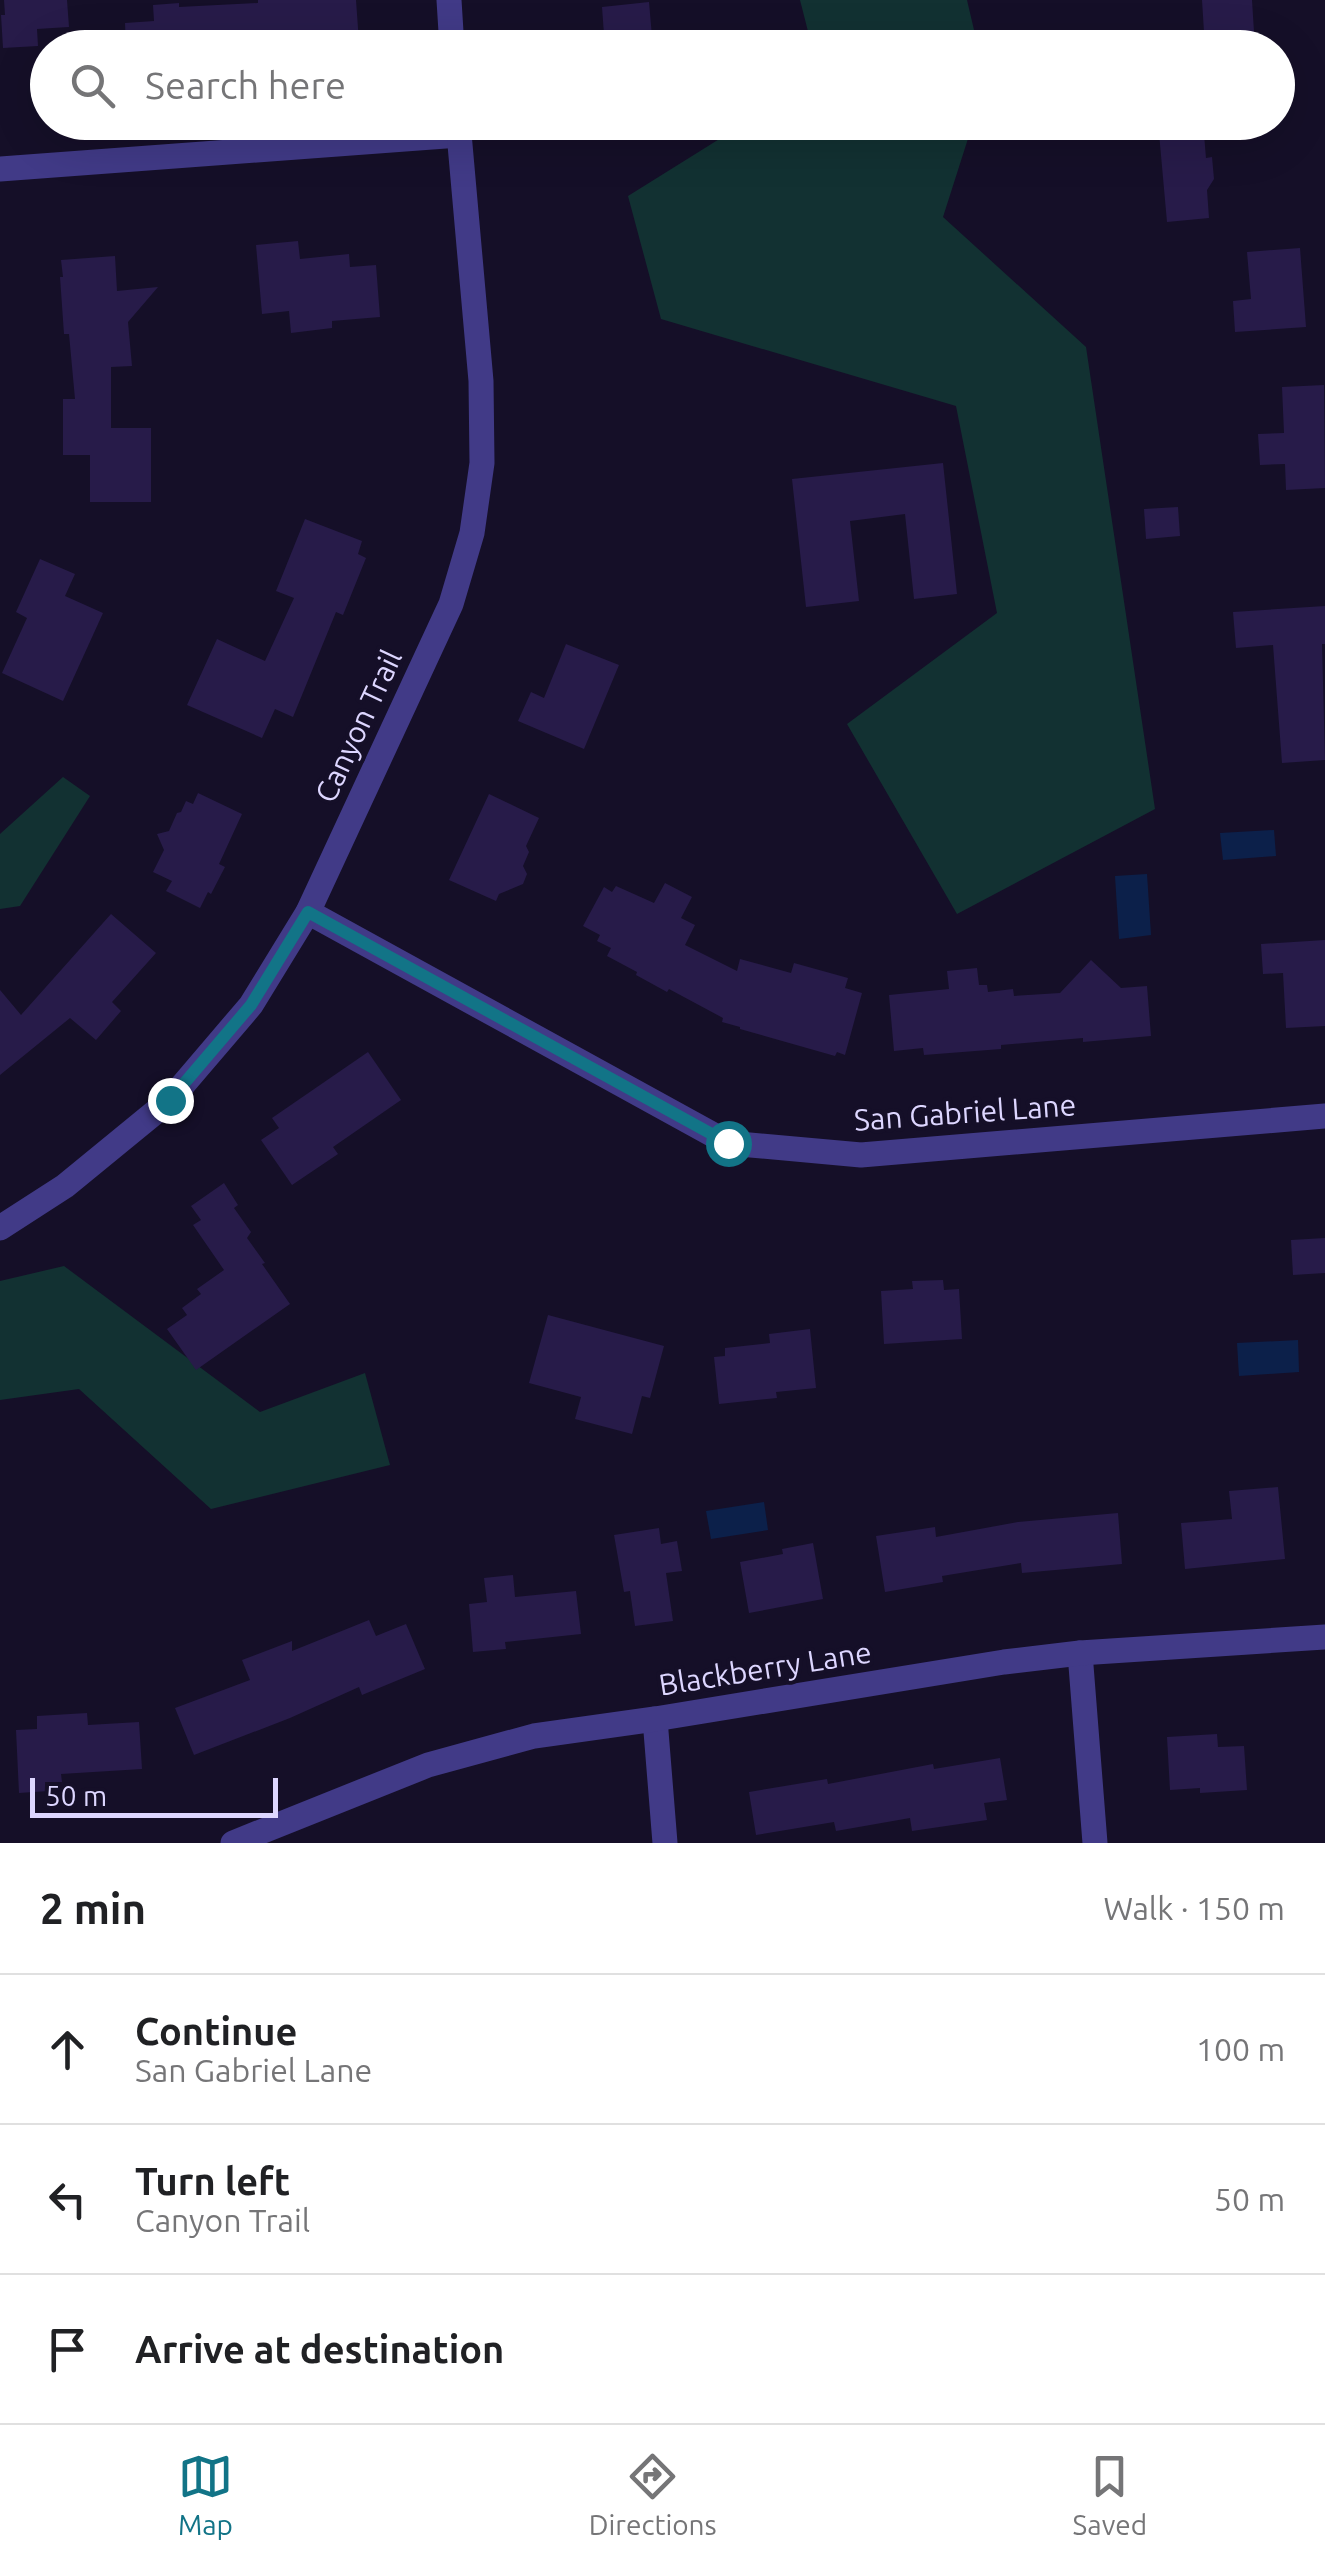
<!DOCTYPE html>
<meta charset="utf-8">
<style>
body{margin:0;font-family:Ubuntu,sans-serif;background:#f6f6f6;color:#202124}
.scale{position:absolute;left:30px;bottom:25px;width:248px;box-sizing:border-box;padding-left:10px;border:5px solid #ddd6ff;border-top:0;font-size:28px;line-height:35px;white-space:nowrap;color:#ddd6ff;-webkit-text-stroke:8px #150f28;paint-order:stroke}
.stop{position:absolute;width:30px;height:30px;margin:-22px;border:8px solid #127487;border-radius:50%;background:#fff}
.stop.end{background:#127487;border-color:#fff;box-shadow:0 2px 10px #0008}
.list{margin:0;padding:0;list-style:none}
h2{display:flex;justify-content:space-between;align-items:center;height:130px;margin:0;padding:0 40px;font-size:42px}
h2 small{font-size:32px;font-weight:400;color:#757577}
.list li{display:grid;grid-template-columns:65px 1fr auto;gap:30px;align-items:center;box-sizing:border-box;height:150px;padding:0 40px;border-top:2px solid #e0e0e0}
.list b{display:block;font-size:38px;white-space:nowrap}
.list p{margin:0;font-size:32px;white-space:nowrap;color:#757577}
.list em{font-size:32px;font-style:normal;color:#757577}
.icon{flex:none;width:55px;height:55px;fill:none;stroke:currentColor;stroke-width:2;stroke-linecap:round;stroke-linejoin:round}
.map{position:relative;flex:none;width:1325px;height:1843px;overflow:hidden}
.search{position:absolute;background:#fff;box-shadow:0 10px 40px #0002;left:30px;right:30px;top:30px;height:110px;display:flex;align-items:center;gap:25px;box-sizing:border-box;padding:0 35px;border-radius:55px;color:#757577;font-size:38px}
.sheet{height:580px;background:#fff}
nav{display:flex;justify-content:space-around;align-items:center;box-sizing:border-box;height:140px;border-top:2px solid #e0e0e0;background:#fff;font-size:28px;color:#757577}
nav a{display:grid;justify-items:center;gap:5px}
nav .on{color:#127487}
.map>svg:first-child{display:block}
.green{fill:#123132}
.water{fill:#0c204a}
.building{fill:#271b49}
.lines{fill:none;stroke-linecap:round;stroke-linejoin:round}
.minor{stroke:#413a87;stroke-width:25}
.route{stroke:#127487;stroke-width:12}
.labels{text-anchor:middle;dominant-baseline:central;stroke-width:8;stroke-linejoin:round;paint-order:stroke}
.street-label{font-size:30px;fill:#ddd6ff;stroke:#150f28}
</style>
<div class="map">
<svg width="1325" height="1843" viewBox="0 0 1325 1843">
<rect width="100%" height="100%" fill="#150f28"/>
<!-- green -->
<g class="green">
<path d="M800 0H967L978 47H812Z"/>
<path d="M745 123H973L943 217 1086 347 1155 809 957 914 847 724 997 613 956 406 661 319 628 196Z"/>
<path d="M63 777 90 796 20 906 0 909V834Z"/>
<path d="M64 1266 260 1412 365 1373 390 1465 211 1509 79 1389 0 1400V1281Z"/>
</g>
<!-- water -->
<g class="water">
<path d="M1274 830 1276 856 1223 860 1220 833Z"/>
<path d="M1147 874 1151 935 1119 939 1115 876Z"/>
<path d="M1298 1340 1299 1372 1239 1376 1237 1343Z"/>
<path d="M764 1502 768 1530 711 1539 706 1511Z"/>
</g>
<!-- building -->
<g class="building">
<path d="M4 0H67L69 27 37 29 38 46 3 48 1 15H5Z"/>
<path d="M258 0H356L359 42 322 44V48H126L125 23 154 21 153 5 179 3V7L258 3Z"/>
<path d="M1202 0H1252L1255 48H1205Z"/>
<path d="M649 2 653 48H605L602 7Z"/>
<path d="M1158 122H1203L1206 158 1212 157 1214 179 1207 190 1209 218 1167 222Z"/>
<path d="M298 241 300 259 349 254 350 267 376 265 380 317 332 321V328L291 333 289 311 262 314 256 245Z"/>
<path d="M1300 248 1306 327 1235 332 1233 301 1251 299 1247 252Z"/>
<path d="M115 256 117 291 158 287 128 322 132 366 111 367V428H151V502H90V455H63V399H75L69 334H64L60 277H63L61 260Z"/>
<path d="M1324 385 1325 488 1286 490 1285 464 1260 465 1258 434 1284 433 1282 387Z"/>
<path d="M943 463 957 594 914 599 905 514 850 521 859 601 806 607 792 479Z"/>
<path d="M1178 507 1180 536 1146 539 1144 509Z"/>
<path d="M305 519 362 541 358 554 366 558 343 615 336 612 293 717 275 709 262 738 187 705 217 639 265 661 294 598 276 591Z"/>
<path d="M40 559 75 574 65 596 103 613 63 701 2 673 27 618 16 612Z"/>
<path d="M1325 606V644H1322L1325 760 1282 763 1273 645 1236 648 1233 612Z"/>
<path d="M566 644 619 665 584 749 518 721 531 692 544 698Z"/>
<path d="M198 793 242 814 219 864 225 867 211 894 208 892 200 908 166 891 172 881 153 872 164 850 157 834 169 831 177 813 181 812 186 801 193 804Z"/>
<path d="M489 794 539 818 526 846 529 852 523 866 527 874 523 884 499 894 496 901 449 880Z"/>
<path d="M665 883 692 897 681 918 695 925 685 945 737 971 740 959 791 973 794 963 848 978 845 988 862 993 845 1055 837 1052 835 1056 740 1029V1027L722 1022 723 1018 669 989 667 992 636 975 637 972 607 956 611 948 597 941 600 935 583 926 604 887 612 892 616 886 654 903Z"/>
<path d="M111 914 156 953 112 1002 121 1011 96 1040 70 1018 0 1075V990L21 1015Z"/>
<path d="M1325 940V1026L1286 1028 1283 973 1263 974 1261 944Z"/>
<path d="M1091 960 1121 988 1147 986 1151 1036 1083 1042V1038L1001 1045V1049L924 1055 923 1048 894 1051 889 995 949 989 947 971 977 968 979 985H987L988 992 1013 989 1014 996 1060 993Z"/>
<path d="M368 1052 401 1100 333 1147 338 1154 292 1185 261 1140 279 1128 272 1118Z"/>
<path d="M224 1183 238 1205 234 1208 251 1232 247 1238 265 1263 262 1264 290 1304 196 1370 167 1329 187 1315 182 1308 201 1294 197 1289 224 1270 193 1225 201 1220 191 1206Z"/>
<path d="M1325 1238V1273L1293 1275 1291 1240Z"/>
<path d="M943 1280 944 1290 959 1289 962 1339 884 1344 881 1291 913 1289 912 1281Z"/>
<path d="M548 1315 664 1346 650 1398 642 1396 632 1434 575 1419 581 1397 529 1383Z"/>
<path d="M810 1329 816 1388 776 1392 777 1398 719 1404 714 1357 725 1356V1348L770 1343 769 1334Z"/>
<path d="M1278 1487 1285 1559 1185 1569 1181 1523 1232 1519 1229 1491Z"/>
<path d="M1118 1513 1122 1564 1022 1573 1021 1563 942 1576 943 1582 885 1592 876 1536 935 1527 936 1537 1018 1522Z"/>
<path d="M659 1528 661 1544 677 1541 682 1571 666 1573 673 1621 635 1626 630 1591 624 1592 614 1535Z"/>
<path d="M813 1543 823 1599 749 1613 740 1562 783 1554 782 1549Z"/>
<path d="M513 1575 515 1597 576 1591 581 1634 505 1642 506 1649 473 1652 469 1604 487 1602 484 1578Z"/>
<path d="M369 1620 376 1636 406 1624 425 1669 362 1695 359 1687 290 1718 194 1755 175 1708 250 1680 242 1660 292 1641V1651Z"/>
<path d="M87 1713 88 1725 139 1722 142 1769 61 1774 63 1790 19 1793 16 1730 37 1729V1716Z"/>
<path d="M1217 1734 1218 1747 1244 1746 1247 1790 1200 1793V1788L1170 1790 1167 1737Z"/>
<path d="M1000 1758 1007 1800 984 1803 987 1820 912 1831 910 1818 836 1831 834 1822 756 1835 749 1792 827 1779 828 1784 933 1764 934 1769Z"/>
</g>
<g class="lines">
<!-- minor -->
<g class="minor">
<path d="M449 0 452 48"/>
<path d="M0 169 459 135"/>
<path d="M308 912 728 1143 861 1155 1325 1116"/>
<path d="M0 1228 65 1186 170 1100 251 1005 308 912 451 604 472 533 482 463 481 381 458 122"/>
<path d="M1080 1653 1095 1843"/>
<path d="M655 1719 665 1843"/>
<path d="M233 1843 428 1765 534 1736 655 1719 1004 1662 1080 1653 1325 1637"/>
</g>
</g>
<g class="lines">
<!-- route -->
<path class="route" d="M170 1100 251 1005 308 912 728 1143"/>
</g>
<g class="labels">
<!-- street labels -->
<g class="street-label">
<text transform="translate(358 726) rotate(-65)">Canyon Trail</text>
<text transform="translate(965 1112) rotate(-4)">San Gabriel Lane</text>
<text transform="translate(765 1668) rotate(-9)">Blackberry Lane</text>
</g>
</g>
</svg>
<div class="scale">50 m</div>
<div class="stop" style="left:728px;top:1143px"></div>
<div class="stop end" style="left:170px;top:1100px"></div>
<div class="search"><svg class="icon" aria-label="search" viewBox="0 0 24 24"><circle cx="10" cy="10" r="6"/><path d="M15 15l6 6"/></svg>Search here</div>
</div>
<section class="sheet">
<h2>2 min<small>Walk · 150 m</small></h2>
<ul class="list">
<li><svg class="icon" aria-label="ahead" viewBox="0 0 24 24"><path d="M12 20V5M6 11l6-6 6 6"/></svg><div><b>Continue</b><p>San Gabriel Lane</p></div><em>100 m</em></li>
<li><svg class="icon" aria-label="left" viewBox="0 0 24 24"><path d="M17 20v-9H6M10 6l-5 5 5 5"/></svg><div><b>Turn left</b><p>Canyon Trail</p></div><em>50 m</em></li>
<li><svg class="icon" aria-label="arrive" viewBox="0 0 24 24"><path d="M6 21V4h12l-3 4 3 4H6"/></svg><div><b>Arrive at destination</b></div></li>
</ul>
</section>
<nav>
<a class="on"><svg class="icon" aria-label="map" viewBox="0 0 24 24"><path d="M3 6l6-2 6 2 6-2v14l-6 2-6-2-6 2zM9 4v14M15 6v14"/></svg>Map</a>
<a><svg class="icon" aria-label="directions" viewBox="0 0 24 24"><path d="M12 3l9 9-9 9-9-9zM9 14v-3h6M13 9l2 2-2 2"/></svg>Directions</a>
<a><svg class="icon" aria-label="saved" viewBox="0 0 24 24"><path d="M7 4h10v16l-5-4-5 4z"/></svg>Saved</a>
</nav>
